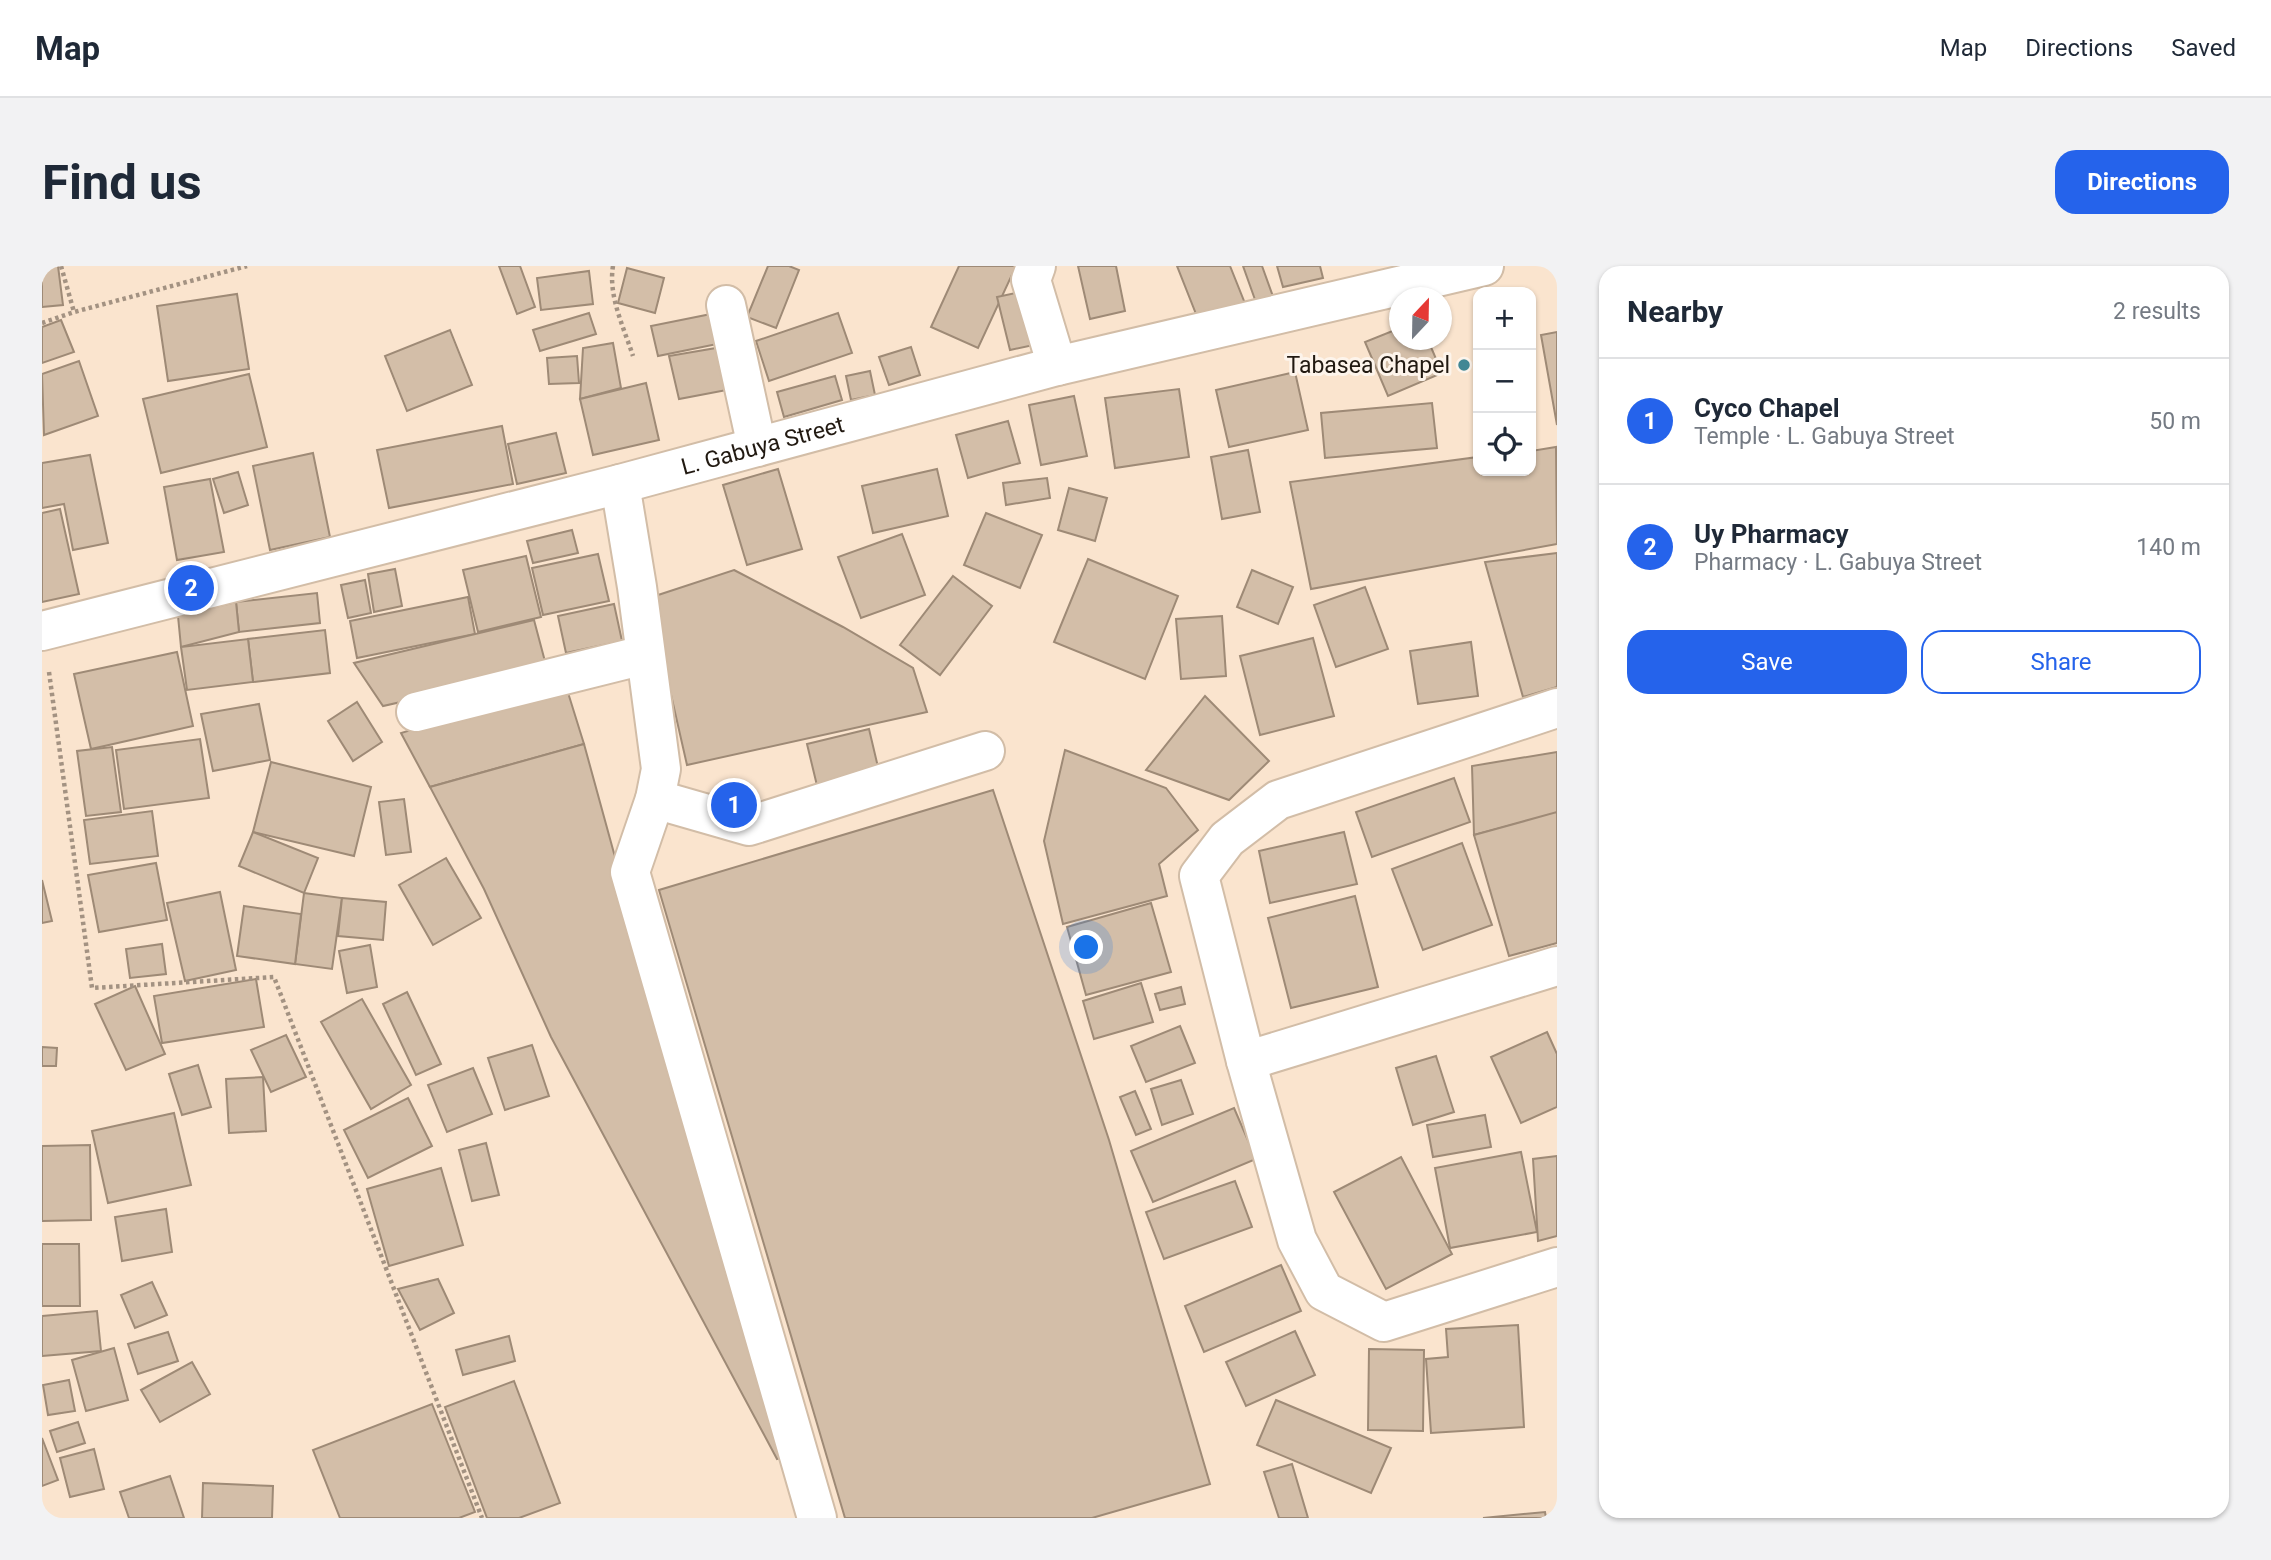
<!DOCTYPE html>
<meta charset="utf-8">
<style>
body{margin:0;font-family:Roboto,sans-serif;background:#f2f2f3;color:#1f2937}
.controls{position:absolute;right:21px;top:21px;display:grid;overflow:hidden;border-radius:14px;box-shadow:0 2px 5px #0004}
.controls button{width:63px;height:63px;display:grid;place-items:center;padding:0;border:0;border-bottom:2px solid #e0e1e3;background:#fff;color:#1f2937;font:35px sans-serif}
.compass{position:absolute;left:1347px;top:21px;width:63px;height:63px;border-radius:50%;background:#fff;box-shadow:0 2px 5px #0004;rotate:22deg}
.you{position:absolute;left:1045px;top:682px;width:24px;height:24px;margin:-18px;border:5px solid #fff;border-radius:50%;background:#1a73e8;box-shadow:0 0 0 10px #1a73e833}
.badge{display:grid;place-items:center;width:46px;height:46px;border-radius:50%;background:#2563eb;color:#fff;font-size:23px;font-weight:700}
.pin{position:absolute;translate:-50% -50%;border:4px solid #fff;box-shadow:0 2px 7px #0006}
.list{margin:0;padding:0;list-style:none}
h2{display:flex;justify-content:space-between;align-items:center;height:91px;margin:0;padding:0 28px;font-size:30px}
h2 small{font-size:23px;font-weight:400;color:#747a83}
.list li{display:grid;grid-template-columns:46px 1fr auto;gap:21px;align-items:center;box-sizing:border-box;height:126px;padding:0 28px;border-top:2px solid #e0e1e3}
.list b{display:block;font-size:26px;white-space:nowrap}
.list p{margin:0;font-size:23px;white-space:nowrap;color:#747a83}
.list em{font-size:23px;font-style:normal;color:#747a83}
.actions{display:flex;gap:14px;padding:21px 28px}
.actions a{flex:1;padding:16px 0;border:2px solid #2563eb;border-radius:21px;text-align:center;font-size:24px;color:#2563eb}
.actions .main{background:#2563eb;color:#fff}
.icon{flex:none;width:38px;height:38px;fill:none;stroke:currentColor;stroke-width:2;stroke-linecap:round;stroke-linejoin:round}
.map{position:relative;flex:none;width:1515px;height:1252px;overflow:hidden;border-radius:21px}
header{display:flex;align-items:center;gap:42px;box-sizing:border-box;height:98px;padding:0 35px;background:#fff;border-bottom:2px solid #e0e1e3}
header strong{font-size:33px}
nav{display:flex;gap:38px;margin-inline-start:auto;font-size:24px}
.intro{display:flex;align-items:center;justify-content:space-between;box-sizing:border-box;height:168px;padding:0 42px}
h1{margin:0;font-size:49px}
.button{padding:18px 32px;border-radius:21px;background:#2563eb;color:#fff;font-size:24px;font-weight:700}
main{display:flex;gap:42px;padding:0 42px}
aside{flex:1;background:#fff;border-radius:21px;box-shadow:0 2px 5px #0004}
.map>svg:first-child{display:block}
.building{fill:#d3bea8;stroke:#9e8a76;stroke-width:2}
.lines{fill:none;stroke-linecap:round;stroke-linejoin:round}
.minor-casing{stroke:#d2bda7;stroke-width:42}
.path{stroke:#a39282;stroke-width:4.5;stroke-dasharray:3.5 3.5;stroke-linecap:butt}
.minor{stroke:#fff;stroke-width:38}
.poi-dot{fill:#428794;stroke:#fdf4eb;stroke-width:2.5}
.labels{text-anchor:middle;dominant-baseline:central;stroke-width:6;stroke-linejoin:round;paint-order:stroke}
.poi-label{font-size:23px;fill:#211911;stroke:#fdf4eb;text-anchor:end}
.street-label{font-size:23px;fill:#211911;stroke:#fdf4eb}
</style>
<header>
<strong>Map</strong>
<nav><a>Map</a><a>Directions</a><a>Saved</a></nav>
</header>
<div class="intro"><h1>Find us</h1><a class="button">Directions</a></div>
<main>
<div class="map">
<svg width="1515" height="1252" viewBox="0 0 1515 1252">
<rect width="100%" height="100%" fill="#fae4ce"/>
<!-- building -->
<g class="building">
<path d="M0 0H16L21 39 0 41Z"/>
<path d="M457 0H478L493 41 475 48Z"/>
<path d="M726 0H747L757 4 734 62 705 51Z"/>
<path d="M917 0H974L936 82 889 61Z"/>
<path d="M1036 0H1074L1083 45 1048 53Z"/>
<path d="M1135 0H1188L1204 40 1158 58Z"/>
<path d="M1201 0H1220L1233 36 1216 42Z"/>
<path d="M1235 0H1278L1281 12 1241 21Z"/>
<path d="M585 2 622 12 613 47 576 37Z"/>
<path d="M547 5 551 38 499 44 495 12Z"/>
<path d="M988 24 1001 77 968 84 955 31Z"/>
<path d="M195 28 207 103 126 115 115 40Z"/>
<path d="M679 46 685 76 616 90 609 60Z"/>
<path d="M547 47 554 68 498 85 491 64Z"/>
<path d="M796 47 810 87 727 115 714 75Z"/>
<path d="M19 54 32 86 0 97V61Z"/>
<path d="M1358 62V74H1386L1400 107 1346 130 1323 76Z"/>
<path d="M408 64 430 119 365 145 343 90Z"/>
<path d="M1515 66V159L1499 69Z"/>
<path d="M571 77 579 122 538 133 541 82Z"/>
<path d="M680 81 690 123 637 133 627 90Z"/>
<path d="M869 81 878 109 847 119 837 91Z"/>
<path d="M535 90 537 117 507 118 505 92Z"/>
<path d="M37 95 56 150 2 169 0 108Z"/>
<path d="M828 105 833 129 809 134 804 110Z"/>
<path d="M1253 106 1266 164 1187 181 1174 124Z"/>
<path d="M207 108 225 181 119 207 101 133Z"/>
<path d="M793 110 800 134 742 151 735 126Z"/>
<path d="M604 117 617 174 551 189 538 133Z"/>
<path d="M1137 123 1147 191 1073 202 1063 132Z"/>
<path d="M1032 130 1045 190 999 199 987 139Z"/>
<path d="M1390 137 1395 182 1283 192 1279 147Z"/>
<path d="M966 155 978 197 926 212 914 169Z"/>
<path d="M460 160 471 218 347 242 335 184Z"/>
<path d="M514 167 524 207 475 218 466 178Z"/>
<path d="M1514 181 1515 278 1269 323 1248 216 1436 191V205H1489V185Z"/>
<path d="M1206 184 1218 246 1180 253 1169 191Z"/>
<path d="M271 187 288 271 228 284 211 200Z"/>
<path d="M48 189 66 277 31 284 22 238 0 242V197Z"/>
<path d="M736 203 760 283 705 299 681 219Z"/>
<path d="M895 203 906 250 831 267 820 220Z"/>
<path d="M196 206 206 239 182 247 171 213Z"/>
<path d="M1005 212 1008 232 964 239 961 217Z"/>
<path d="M168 213 182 286 135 294 122 221Z"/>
<path d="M1027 222 1065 232 1053 275 1016 264Z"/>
<path d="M18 243 37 328 0 336V247Z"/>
<path d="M944 247 1000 269 978 322 922 299Z"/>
<path d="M530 264 536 287 491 297 485 275Z"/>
<path d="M860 268 883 329 819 352 796 291Z"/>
<path d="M1515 287V421L1481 431 1443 296Z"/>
<path d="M556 288 567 335 501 349 490 302Z"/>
<path d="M484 290 499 351 436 366 421 304Z"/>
<path d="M1046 293 1136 330 1103 413 1012 376Z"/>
<path d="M353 303 360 340 332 346 326 308Z"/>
<path d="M692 304 801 361 871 402 885 446 645 499 607 332Z"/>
<path d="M1210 304 1251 321 1236 358 1195 341Z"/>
<path d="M911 310 950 340 898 409 858 379Z"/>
<path d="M323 314 329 347 306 352 299 319Z"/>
<path d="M1323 321 1346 383 1294 401 1272 339Z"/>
<path d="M275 327 278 357 197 366 194 336Z"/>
<path d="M426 331 433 368 315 392 308 355Z"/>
<path d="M194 336 197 366 139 381 136 350Z"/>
<path d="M572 338 580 375 524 387 516 350Z"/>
<path d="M1180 350 1184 410 1139 413 1134 353Z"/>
<path d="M492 354 505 403 341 440 312 397Z"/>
<path d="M283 364 288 407 211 416 206 373Z"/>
<path d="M1271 372 1292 450 1218 469 1198 390Z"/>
<path d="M206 373 211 416 145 424 139 381Z"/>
<path d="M1429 376 1436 430 1376 438 1368 385Z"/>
<path d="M135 386 151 460 49 483 32 408Z"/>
<path d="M523 417 542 478 388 521 359 467Z"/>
<path d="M1163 430 1227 495 1187 534 1104 504Z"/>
<path d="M315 436 340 476 311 495 286 455Z"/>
<path d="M217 438 228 494 171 505 159 448Z"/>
<path d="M827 463 840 518 778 532 765 478Z"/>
<path d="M158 473 167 532 82 543 74 484Z"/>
<path d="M542 478 618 755 754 1187 735 1193 509 771 442 623 388 521Z"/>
<path d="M70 481 79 546 44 550 35 485Z"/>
<path d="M1023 484 1124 522 1156 564 1117 598 1125 630 1021 658 1002 575Z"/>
<path d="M1515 486V547L1432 569 1430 500Z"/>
<path d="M229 496 329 521 312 590 211 566Z"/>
<path d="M1412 512 1428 556 1330 591 1314 546Z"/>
<path d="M951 524 1067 874 1168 1218 1050 1252H803L617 624Z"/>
<path d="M362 533 369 586 344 589 337 536Z"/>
<path d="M110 545 116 590 48 598 42 554Z"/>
<path d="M1515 546V677L1467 690 1432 569Z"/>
<path d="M211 566 276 592 262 627 197 600Z"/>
<path d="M1302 566 1315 618 1228 637 1217 585Z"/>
<path d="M1420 577 1450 659 1381 684 1350 603Z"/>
<path d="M404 592 439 652 391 679 357 619Z"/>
<path d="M114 597 125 654 57 666 46 609Z"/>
<path d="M0 614 10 655 0 657Z"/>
<path d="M178 626 194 704 143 715 125 637Z"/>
<path d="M262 627 300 632 290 703 253 698Z"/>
<path d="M1313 630 1336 721 1249 742 1226 652Z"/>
<path d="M300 632 344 636 341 674 296 670Z"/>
<path d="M1109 637 1129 706 1044 729 1025 661Z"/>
<path d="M202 640 259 648 253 698 195 690Z"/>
<path d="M120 678 124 708 88 712 84 683Z"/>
<path d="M328 679 335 721 305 727 297 685Z"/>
<path d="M214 713 222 761 120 777 112 730Z"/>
<path d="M1099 717 1111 756 1052 773 1041 735Z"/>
<path d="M93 720 123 788 84 804 53 738Z"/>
<path d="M1139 721 1143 738 1118 744 1113 728Z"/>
<path d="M365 726 399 798 374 809 341 738Z"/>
<path d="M320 733 369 819 329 843 279 756Z"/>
<path d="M1138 760 1153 797 1104 816 1089 780Z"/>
<path d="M1505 766 1515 788V841L1479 857 1449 791Z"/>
<path d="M244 769 264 811 229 826 209 784Z"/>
<path d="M490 779 507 830 463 844 446 792Z"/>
<path d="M0 781 15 782 14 800H0Z"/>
<path d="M1394 790 1412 846 1371 859 1354 802Z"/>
<path d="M156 799 169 841 140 849 127 808Z"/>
<path d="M431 802 450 848 405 866 386 819Z"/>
<path d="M221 811 224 865 187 867 184 813Z"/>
<path d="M1139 814 1151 848 1120 859 1109 823Z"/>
<path d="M1093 825 1109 863 1094 869 1078 831Z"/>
<path d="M366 832 390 880 326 912 302 864Z"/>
<path d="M1192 842 1214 893 1111 936 1089 885Z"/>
<path d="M132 847 149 919 66 937 50 865Z"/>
<path d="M1443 849 1449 881 1391 891 1385 859Z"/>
<path d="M444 877 457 929 430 935 417 884Z"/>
<path d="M48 879 49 954 0 955V880Z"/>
<path d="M1479 886 1495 966 1408 982 1393 902Z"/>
<path d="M1515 890V970L1496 975 1491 893Z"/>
<path d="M1359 891 1410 988 1344 1023 1292 926Z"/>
<path d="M399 902 421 979 347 1000 325 923Z"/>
<path d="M1193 915 1210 961 1122 993 1104 946Z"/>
<path d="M124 943 130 986 80 995 73 951Z"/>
<path d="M0 978H37L38 1040H0Z"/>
<path d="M1239 999 1259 1045 1162 1086 1143 1040Z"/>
<path d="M396 1013 412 1047 378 1064 356 1023Z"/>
<path d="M110 1016 125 1049 93 1062 79 1029Z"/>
<path d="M55 1045 59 1085 0 1090V1050Z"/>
<path d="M1476 1059 1482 1161 1389 1167 1384 1093 1406 1091 1404 1063Z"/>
<path d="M1253 1065 1273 1109 1204 1140 1184 1096Z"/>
<path d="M126 1066 136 1095 96 1108 86 1078Z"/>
<path d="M467 1070 473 1095 421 1109 414 1084Z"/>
<path d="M72 1082 86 1134 44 1145 30 1094Z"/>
<path d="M1327 1083 1382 1084 1381 1165 1326 1164Z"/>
<path d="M150 1096 168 1128 118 1156 99 1124Z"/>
<path d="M27 1114 33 1145 6 1149 1 1119Z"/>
<path d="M472 1115 518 1237 477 1252H445L403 1141Z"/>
<path d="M1234 1134 1349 1182 1329 1227 1215 1179Z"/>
<path d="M390 1138 433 1246 417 1252H298L271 1184Z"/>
<path d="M36 1156 43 1177 15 1186 8 1165Z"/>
<path d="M0 1172 16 1214 0 1220Z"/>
<path d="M52 1183 62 1223 28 1231 18 1192Z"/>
<path d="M1250 1198 1266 1252H1237L1222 1206Z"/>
<path d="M128 1210 142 1252H87L78 1226Z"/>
<path d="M161 1217 231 1220 230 1252H160Z"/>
<path d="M1503 1246 1504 1252H1441Z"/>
</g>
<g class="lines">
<!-- minor casing -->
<g class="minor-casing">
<g id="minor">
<path d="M994 0 989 14 1015 100"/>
<path d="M684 39 715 181"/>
<path d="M578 218 595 321 619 503 613 533 588 606 775 1252"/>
<path id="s1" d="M0 365 578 218 1015 100 1442 0"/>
<path d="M1515 442 1236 534 1185 573 1157 610 1204 795 1255 974 1282 1025 1342 1056 1515 1001"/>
<path d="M374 446 602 389"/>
<path d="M613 533 707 560 943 485"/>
<path d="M1204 795 1515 700"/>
</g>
</g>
<!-- path -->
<g class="path">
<path d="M19 0 32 46"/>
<path d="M571 0C566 30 582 62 591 90"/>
<path d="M0 57 32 46 205 0"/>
<path d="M7 406 50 722 232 711 440 1252"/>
</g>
<!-- minor -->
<use href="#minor" class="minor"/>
</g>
<!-- markers -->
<circle class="poi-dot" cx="1422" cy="99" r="7"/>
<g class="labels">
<!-- poi labels -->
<g class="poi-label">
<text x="1408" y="99">Tabasea Chapel</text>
</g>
<!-- street labels -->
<g class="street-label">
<text stroke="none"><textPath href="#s1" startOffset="744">L. Gabuya Street</textPath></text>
</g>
</g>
</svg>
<div class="controls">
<button>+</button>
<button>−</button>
<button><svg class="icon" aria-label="locate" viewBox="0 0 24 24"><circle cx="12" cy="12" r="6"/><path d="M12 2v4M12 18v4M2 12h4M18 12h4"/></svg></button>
</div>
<svg class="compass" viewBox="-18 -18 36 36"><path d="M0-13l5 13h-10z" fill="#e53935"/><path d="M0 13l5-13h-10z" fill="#747a83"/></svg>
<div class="you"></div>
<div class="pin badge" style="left:692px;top:539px">1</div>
<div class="pin badge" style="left:149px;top:322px">2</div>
</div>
<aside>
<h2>Nearby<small>2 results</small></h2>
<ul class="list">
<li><span class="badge">1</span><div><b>Cyco Chapel</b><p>Temple · L. Gabuya Street</p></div><em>50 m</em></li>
<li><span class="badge">2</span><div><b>Uy Pharmacy</b><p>Pharmacy · L. Gabuya Street</p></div><em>140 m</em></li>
</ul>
<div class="actions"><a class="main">Save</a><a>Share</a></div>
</aside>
</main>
